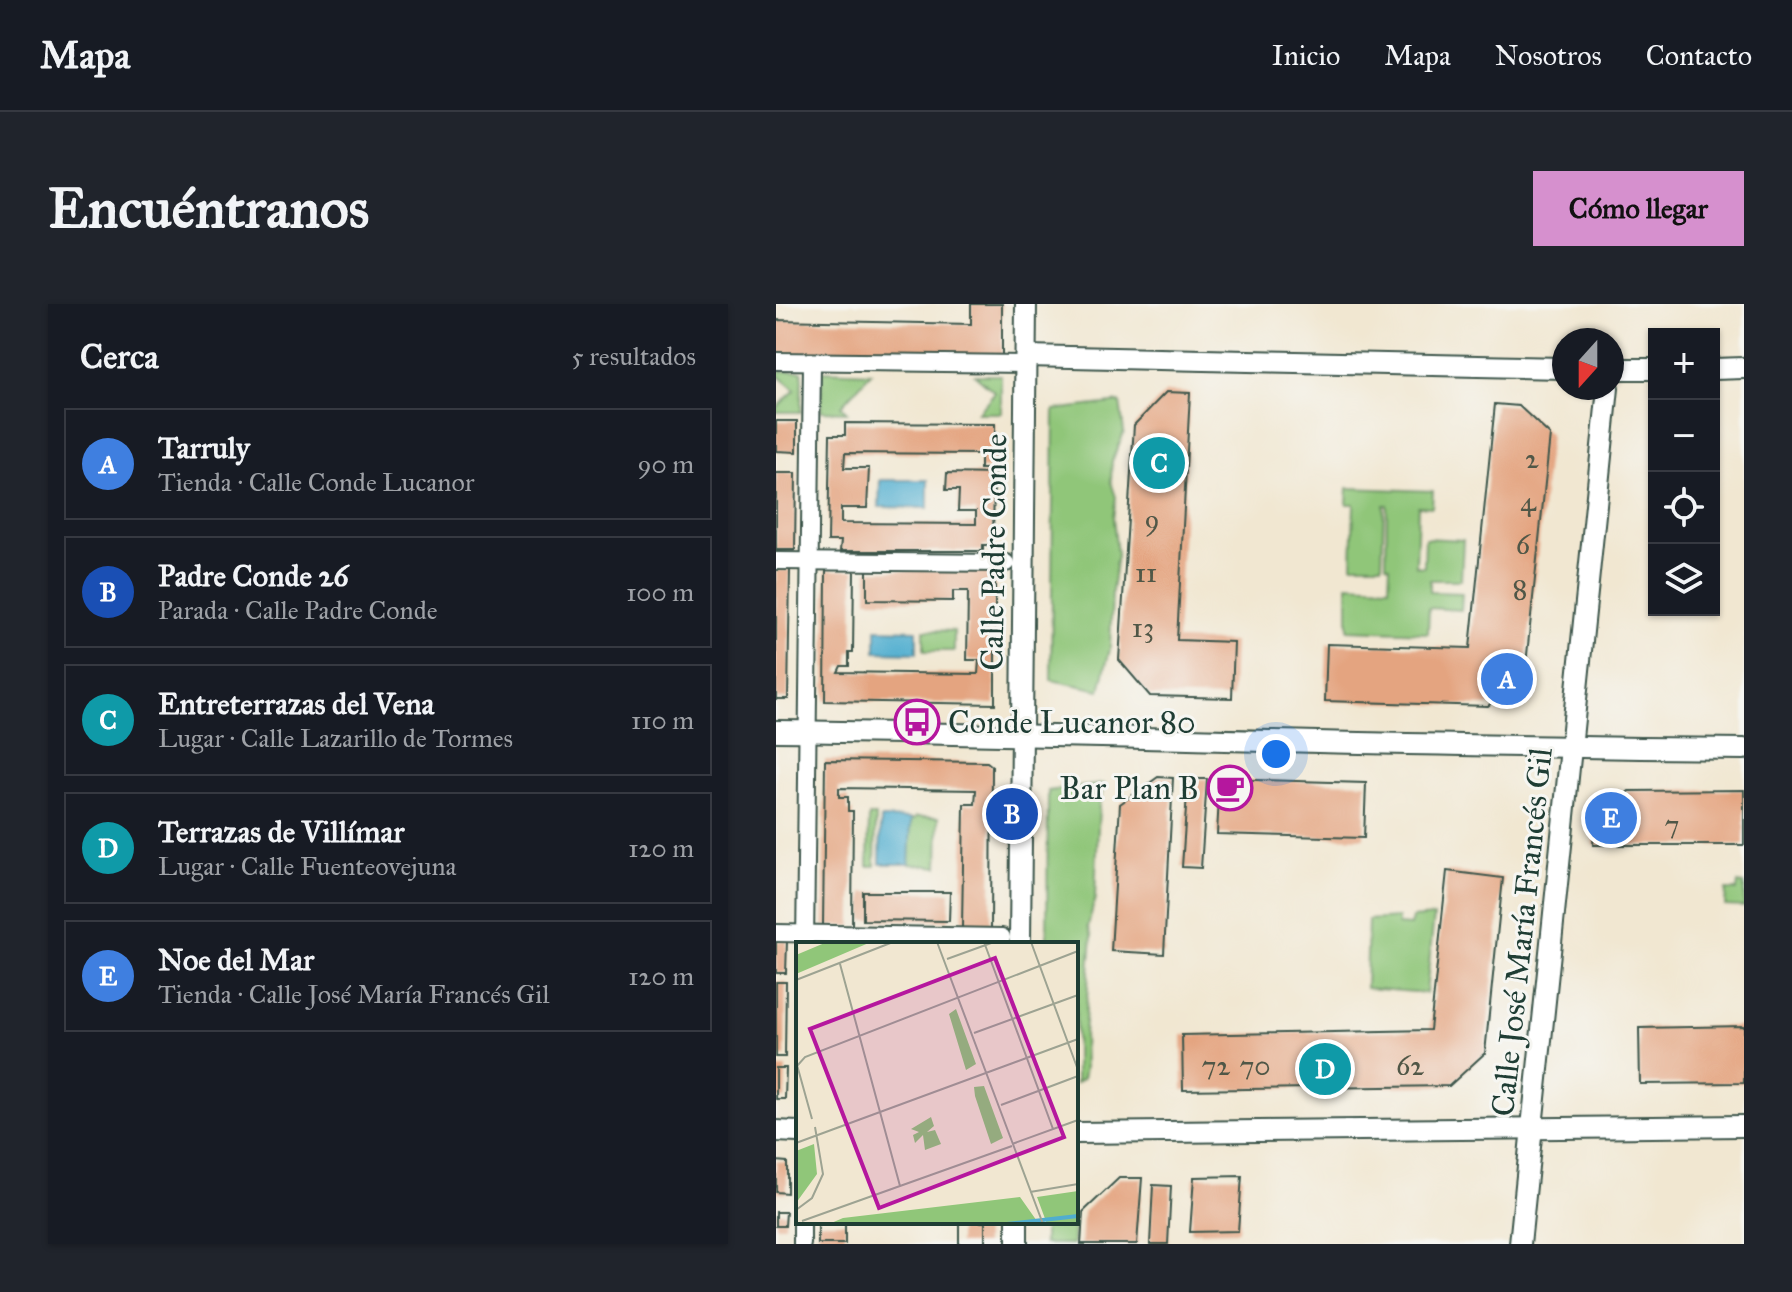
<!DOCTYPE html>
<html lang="es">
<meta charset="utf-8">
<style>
body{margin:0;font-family:"IM FELL Great Primer",serif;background:#20242c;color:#f1f3f6}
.controls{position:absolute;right:24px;top:24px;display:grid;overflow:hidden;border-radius:0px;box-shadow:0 2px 6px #0004}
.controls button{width:72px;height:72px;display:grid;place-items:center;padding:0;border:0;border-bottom:2px solid #363941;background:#171b24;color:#f1f3f6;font:40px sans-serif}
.compass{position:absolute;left:776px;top:24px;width:72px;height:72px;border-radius:50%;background:#171b24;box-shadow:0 2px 6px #0004;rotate:201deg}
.you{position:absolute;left:500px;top:450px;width:28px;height:28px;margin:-20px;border:6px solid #fff;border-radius:50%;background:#1a73e8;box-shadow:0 0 0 12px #1a73e833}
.badge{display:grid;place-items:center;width:52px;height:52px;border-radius:50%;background:#d690ce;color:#fff;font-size:26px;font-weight:700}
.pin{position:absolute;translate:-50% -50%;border:4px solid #fff;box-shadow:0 2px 8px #0006}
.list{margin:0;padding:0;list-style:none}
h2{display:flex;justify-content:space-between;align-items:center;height:104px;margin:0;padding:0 32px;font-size:34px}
h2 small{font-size:26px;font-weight:400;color:#9ea1a6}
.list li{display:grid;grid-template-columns:52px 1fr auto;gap:24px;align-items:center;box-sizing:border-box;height:112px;margin:0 16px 16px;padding:0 16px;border:2px solid #363941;border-radius:0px}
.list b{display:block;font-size:30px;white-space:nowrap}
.list p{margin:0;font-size:26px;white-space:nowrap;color:#9ea1a6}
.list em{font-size:26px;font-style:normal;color:#9ea1a6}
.icon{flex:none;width:44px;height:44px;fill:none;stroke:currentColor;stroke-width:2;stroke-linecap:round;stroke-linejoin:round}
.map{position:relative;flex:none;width:968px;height:940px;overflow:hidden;border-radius:0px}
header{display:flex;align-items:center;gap:48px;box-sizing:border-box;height:112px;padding:0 40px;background:#171b24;border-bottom:2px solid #363941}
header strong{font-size:38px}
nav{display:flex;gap:44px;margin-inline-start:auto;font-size:28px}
.intro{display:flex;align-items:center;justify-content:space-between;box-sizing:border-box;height:192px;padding:0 48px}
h1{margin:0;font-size:56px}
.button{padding:20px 36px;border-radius:0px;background:#d690ce;color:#111;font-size:28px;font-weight:700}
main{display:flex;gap:48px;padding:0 48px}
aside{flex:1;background:#171b24;border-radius:0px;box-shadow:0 2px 6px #0004}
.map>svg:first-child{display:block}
.green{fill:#90c679;stroke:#588256;stroke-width:2}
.water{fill:#50adcf;stroke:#387582;stroke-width:2}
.building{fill:#e4a480}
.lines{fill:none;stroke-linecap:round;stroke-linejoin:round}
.pedestrian-casing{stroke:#3e564c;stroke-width:20}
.minor-casing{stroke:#3e564c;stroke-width:24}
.pedestrian{stroke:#fff;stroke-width:16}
.minor{stroke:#fff;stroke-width:20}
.labels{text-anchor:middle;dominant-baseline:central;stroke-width:6;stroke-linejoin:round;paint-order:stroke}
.number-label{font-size:28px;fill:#505747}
.street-label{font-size:32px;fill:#1f3d34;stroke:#f6f6f2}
.poi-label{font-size:32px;fill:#1f3d34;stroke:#f6f6f2;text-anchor:start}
.inset-river{fill:none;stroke:#50adcf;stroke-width:4}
.inset-road{fill:none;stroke:#9da392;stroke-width:2}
.view{fill:#b5179e;fill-opacity:0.15;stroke:#b5179e;stroke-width:4}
.inset-edge{fill:none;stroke:#1f3d34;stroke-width:4}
</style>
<header>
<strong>Mapa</strong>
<nav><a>Inicio</a><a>Mapa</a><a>Nosotros</a><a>Contacto</a></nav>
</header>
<div class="intro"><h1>Encuéntranos</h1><a class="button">Cómo llegar</a></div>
<main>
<aside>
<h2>Cerca<small>5 resultados</small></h2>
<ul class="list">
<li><span class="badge" style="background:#3f7fe0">A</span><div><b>Tarruly</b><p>Tienda · Calle Conde Lucanor</p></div><em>90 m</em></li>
<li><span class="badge" style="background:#1a4fb4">B</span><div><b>Padre Conde 26</b><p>Parada · Calle Padre Conde</p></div><em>100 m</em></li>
<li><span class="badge" style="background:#0f9aa8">C</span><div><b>Entreterrazas del Vena</b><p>Lugar · Calle Lazarillo de Tormes</p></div><em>110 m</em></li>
<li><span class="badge" style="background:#0f9aa8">D</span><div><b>Terrazas de Villímar</b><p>Lugar · Calle Fuenteovejuna</p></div><em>120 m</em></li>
<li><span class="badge" style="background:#3f7fe0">E</span><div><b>Noe del Mar</b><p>Tienda · Calle José María Francés Gil</p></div><em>120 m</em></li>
</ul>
</aside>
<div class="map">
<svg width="968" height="940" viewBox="0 0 968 940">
<rect width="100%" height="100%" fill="#f6f6f2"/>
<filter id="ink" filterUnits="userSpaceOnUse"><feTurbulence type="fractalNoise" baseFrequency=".0125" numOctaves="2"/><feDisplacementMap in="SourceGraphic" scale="16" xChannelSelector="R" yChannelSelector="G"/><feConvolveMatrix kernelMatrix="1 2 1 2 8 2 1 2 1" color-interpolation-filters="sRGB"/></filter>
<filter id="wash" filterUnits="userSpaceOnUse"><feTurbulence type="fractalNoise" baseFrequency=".006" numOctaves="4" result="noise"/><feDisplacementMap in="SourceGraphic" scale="32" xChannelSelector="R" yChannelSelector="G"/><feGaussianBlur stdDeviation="1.8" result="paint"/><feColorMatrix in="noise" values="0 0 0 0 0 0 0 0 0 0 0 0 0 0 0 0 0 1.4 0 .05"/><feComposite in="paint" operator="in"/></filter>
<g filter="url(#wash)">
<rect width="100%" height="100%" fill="#f1e7d1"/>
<!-- green -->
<g class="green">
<path d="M0 67H26L25 108H0V104L19 86 0 70Z"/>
<path d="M46 67 95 69 65 102 71 108 45 107Z"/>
<path d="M199 71H225V109H201L219 88Z"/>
<path d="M344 98 348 128 336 157 335 178 340 193 337 214 341 250 336 287 334 345 324 386 275 376 278 106Z"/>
<path d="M572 184 657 187 656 203 642 202 640 262 648 263 649 234 687 236 685 276H654V288L686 289 685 306 653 304 652 329 572 326V281L613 283 614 262 610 261 611 201H608L606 261H576L578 200H571Z"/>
<path d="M148 326 178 327V347H148Z"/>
<path d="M328 480 323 501 319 594 312 623 316 632 308 730 309 764 307 774 300 779V640H271L272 487Z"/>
<path d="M93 512H100L99 562H92Z"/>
<path d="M140 513H163L162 563 133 560 135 515H139Z"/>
<path d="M962 579 968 580V603L949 602 950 586H961Z"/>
<path d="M658 612 650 689 590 684 592 616 622 614V621L634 622 636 614Z"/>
<path d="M268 918H298L297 940H268Z"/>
</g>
<!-- water -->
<g class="water">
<path d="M104 176H152V204L103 203Z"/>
<path d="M100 325 141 326V349L100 348Z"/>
<path d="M105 514 135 515 133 560H104Z"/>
</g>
<g id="blocks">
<!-- building -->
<g class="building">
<path d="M195 0H226V53L0 50V16L195 20Z"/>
<path d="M390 88 414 89 401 336 458 338 456 394 374 392 343 356 358 121Z"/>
<path d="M719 100 743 102 774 131 749 370 712 402 549 397 551 340 694 344Z"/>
<path d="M0 117H21V148L0 147Z"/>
<path d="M69 119 219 120V165H204V150L69 149 68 164H93L91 204H65V219L200 220V207H182L183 186H170L171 169 218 170 217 241H207V247H64L65 237H52L54 131H69Z"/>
<path d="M0 169H20L19 246H0Z"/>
<path d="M0 266H14L12 395H0Z"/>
<path d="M50 266H78L77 348H73V362H65L62 368 202 370 203 356H191L192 287H177V297L91 296V266L219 267V400L49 397Z"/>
<path d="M49 456 211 458 216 462 215 624H186L188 500H199L200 486 63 484V493H72V507H77L76 622H47Z"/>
<path d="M382 473 397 474 388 650 335 647 344 500Z"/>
<path d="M412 475H431L425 564 406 563Z"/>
<path d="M444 475 590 479 588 534 441 530Z"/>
<path d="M968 486V541H817L819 517 853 487Z"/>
<path d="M671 567 727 574 709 749 673 782 407 786 406 731 654 726Z"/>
<path d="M87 588H174L173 617 87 616Z"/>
<path d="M0 637H11L10 669H0Z"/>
<path d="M0 678H10L9 753H0Z"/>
<path d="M968 722V779L864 780 863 724Z"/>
<path d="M0 764H10L9 795H0Z"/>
<path d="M0 857 11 858V889L0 888Z"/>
<path d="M466 872 462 927 414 928 418 873Z"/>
<path d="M343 874H366L361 940H305L307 908Z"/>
<path d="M377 881 395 882 392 940H374Z"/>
<path d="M0 908H10L9 922H0Z"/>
<rect x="42" y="918" width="27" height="22"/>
<rect x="183" y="918" width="26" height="22"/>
</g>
</g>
</g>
<g filter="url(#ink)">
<use href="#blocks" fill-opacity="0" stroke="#3e564c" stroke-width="2"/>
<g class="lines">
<!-- pedestrian casing -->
<g class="pedestrian-casing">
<g id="pedestrian">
<path d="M0 57 250 60"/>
<path d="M0 257 230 259"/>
<path d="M0 629 226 633"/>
<path d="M29 640 36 58"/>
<path d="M26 940V918"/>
</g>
</g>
<!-- minor casing -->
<g class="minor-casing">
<g id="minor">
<path d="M250 52 788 64"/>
<path d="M836 65H878"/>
<path d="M938 65 968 64"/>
<path d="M0 427C323 431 645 443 968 445"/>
<path d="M244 640 250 0"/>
<path d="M0 827 22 828"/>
<path d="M300 829 968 822"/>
<path d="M241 940V918"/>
<path d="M744 940 832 84"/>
</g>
</g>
<!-- pedestrian -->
<use href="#pedestrian" class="pedestrian"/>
<!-- minor -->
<use href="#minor" class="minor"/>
</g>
</g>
<!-- icons -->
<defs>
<g id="bus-ring" transform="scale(2.3)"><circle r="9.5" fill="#f6f6f2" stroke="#b5179e" stroke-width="1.5"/><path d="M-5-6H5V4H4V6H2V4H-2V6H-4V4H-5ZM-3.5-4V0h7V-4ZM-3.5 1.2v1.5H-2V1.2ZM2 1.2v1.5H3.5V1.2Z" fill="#b5179e"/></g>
<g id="cafe-ring" transform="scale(2.3)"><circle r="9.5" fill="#f6f6f2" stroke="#b5179e" stroke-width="1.5"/><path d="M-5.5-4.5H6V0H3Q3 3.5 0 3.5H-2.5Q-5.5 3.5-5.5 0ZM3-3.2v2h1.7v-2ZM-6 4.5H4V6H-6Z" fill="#b5179e"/></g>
</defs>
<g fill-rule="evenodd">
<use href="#bus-ring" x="141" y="418"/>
<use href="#cafe-ring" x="454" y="484"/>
</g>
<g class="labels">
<!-- number labels -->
<g class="number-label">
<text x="756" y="154">2</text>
<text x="752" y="197">4</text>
<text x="376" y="215">9</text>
<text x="747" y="240">6</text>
<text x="370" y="268">11</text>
<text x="744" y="285">8</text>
<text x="367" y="323">13</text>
<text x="896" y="520">7</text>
<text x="440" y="761">72</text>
<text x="479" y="761">70</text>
<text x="634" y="761">62</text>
</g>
<!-- street labels -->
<g class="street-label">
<text transform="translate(218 248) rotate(-89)">Calle Padre Conde</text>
<text transform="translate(746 628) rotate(-84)">Calle José María Francés Gil</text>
</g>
<!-- poi labels -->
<g class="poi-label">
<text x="172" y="418">Conde Lucanor 80</text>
<text x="423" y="484" text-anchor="end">Bar Plan B</text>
</g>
</g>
<!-- overview -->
<g transform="translate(20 638)">
<rect width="282" height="282" fill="#f1e7d1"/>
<path d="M31 0H75L0 32V13ZM160 67 180 122 170 128 153 72ZM188 144 207 196 195 202 179 154 178 145ZM135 175 138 184 131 190 139 188 145 202 129 208 127 193 119 201 117 193 123 190 115 187ZM18 202 21 232 0 261V209ZM282 249V282H251L241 255ZM224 255 243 282H33L47 276Z" fill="#90c679"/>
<path class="inset-river" d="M211 282 282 274"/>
<path class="inset-road" d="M141 0 247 282M188 0 257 187M235 0 282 128M151 17 198 0M44 22 104 244M0 38 97 0M178 91 282 53M1 123 16 177M1 124 9 115 282 9M205 163 282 134M0 201 282 97M216 202 282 178M234 250 282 242M0 268 16 256 27 232 19 185M6 279 216 204"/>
<path class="view" d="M199 16 268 195 83 266 14 87Z"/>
<rect width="282" height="282" class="inset-edge"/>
</g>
</svg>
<div class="controls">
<button>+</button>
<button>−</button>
<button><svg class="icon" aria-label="locate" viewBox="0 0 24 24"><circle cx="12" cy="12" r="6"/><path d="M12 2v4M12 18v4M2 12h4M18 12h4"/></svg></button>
<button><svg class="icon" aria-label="layers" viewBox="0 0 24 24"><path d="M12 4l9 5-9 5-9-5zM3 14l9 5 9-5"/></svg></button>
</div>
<svg class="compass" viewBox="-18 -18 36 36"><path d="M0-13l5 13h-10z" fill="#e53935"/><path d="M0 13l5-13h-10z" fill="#9ea1a6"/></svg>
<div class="you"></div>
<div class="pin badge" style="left:731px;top:375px;background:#3f7fe0">A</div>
<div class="pin badge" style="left:236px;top:510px;background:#1a4fb4">B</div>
<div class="pin badge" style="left:383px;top:159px;background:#0f9aa8">C</div>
<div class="pin badge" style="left:549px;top:765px;background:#0f9aa8">D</div>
<div class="pin badge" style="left:835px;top:514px;background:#3f7fe0">E</div>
</div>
</main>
